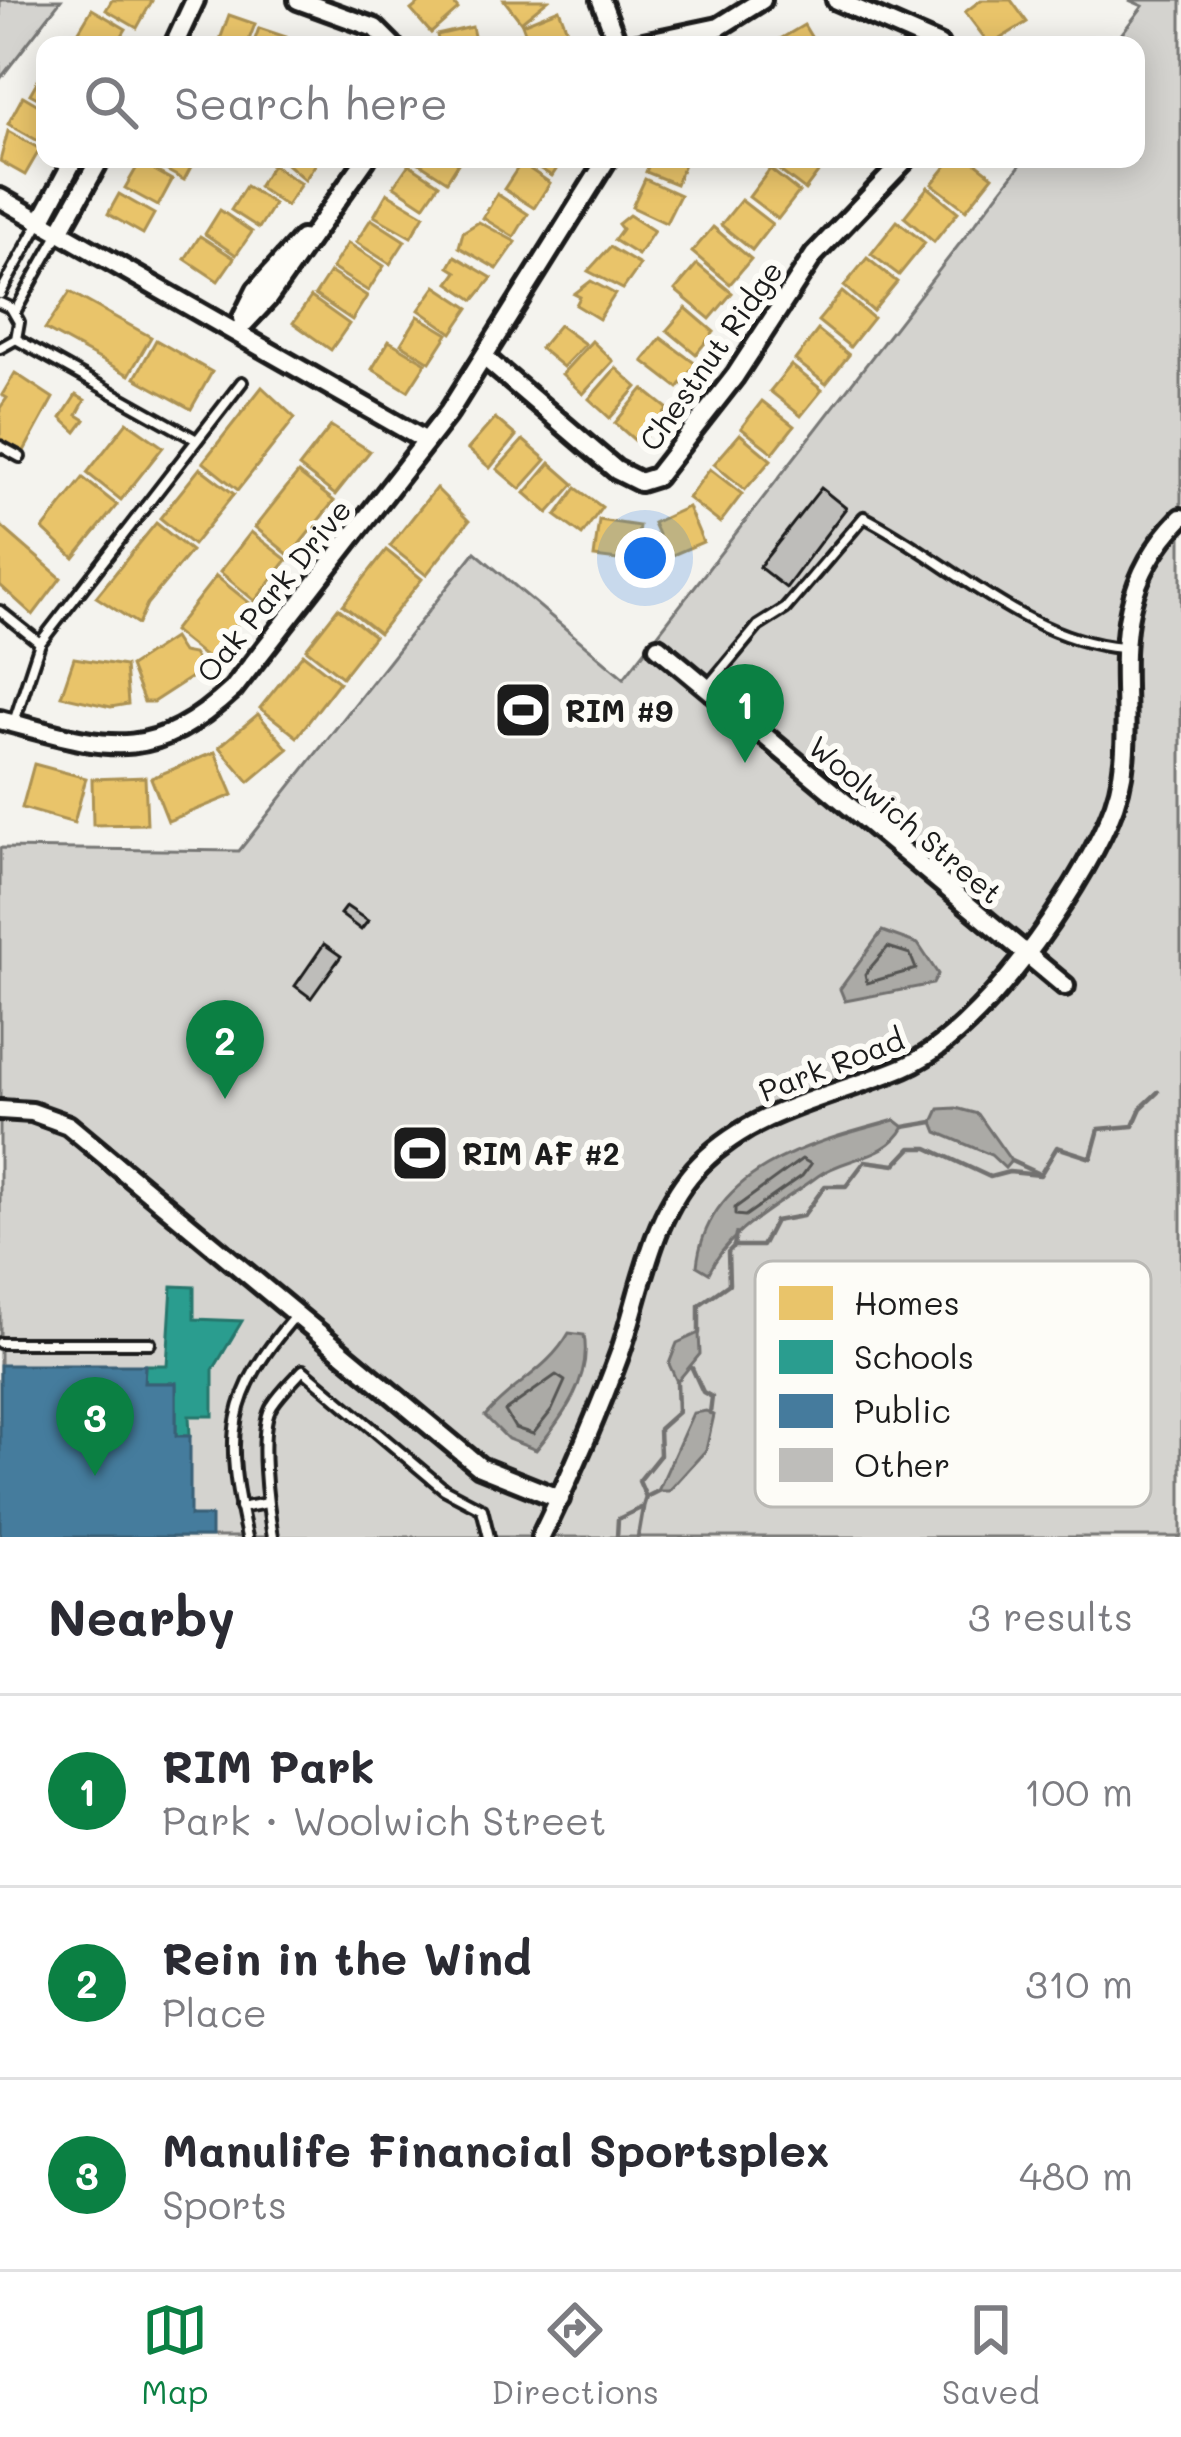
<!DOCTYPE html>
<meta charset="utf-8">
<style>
body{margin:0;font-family:Mali,sans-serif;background:#f7f7f7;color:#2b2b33}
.you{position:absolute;left:645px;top:558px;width:42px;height:42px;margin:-30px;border:9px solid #fff;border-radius:50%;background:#1a73e8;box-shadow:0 0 0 18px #1a73e833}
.badge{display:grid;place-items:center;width:78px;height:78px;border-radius:50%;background:#0b8043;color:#fff;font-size:39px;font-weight:700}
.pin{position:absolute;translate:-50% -99px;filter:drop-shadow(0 3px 6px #0008)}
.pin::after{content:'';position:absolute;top:63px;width:42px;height:36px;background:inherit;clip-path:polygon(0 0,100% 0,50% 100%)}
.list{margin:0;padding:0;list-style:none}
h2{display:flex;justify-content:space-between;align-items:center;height:156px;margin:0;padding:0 48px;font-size:51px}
h2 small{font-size:39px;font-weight:400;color:#7c7c81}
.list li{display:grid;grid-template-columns:78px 1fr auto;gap:36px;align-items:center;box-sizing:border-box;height:192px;padding:0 48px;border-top:3px solid #e1e1e2}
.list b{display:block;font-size:45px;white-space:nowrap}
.list p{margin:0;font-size:39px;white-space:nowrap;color:#7c7c81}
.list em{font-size:39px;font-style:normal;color:#7c7c81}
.icon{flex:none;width:66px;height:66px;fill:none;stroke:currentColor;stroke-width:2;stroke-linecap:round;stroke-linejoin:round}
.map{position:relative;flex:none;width:1181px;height:1537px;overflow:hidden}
.search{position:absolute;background:#fff;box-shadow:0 6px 30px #0003;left:36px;right:36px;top:36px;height:132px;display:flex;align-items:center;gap:30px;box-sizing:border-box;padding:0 42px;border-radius:24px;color:#7c7c81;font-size:45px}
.sheet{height:732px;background:#fff}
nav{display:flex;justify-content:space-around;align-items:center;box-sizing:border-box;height:168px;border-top:3px solid #e1e1e2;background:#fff;font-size:33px;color:#7c7c81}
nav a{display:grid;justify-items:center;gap:6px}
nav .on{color:#0b8043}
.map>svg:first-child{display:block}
.green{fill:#d4d3cf;stroke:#787876;stroke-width:3}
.water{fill:#abaaa6;stroke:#72716f;stroke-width:3}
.homes{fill:#e9c46a;stroke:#ac9253;stroke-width:3}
.schools{fill:#2a9d8f;stroke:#26766c;stroke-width:3}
.public{fill:#457b9d;stroke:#395e76;stroke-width:3}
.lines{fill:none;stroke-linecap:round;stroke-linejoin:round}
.shore{stroke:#555553;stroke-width:3}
.stream{stroke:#72716f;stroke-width:4.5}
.building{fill:#bebdba;stroke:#1c1c1c;stroke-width:3}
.service-casing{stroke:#1c1c1c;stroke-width:16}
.minor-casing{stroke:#1c1c1c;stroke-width:26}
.service{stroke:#fdfcf7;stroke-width:8}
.minor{stroke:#fdfcf7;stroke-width:16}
.labels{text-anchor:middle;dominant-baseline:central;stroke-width:12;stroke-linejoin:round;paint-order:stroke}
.street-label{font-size:30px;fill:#1c1c1c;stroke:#fdfcf7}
.poi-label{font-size:30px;font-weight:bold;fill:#1c1c1c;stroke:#fdfcf7;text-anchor:start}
.key{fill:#fdfcf7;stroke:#bab9b5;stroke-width:3}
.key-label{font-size:33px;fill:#1c1c1c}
</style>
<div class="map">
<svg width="1181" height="1537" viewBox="0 0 1181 1537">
<rect width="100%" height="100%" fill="#f4f3ee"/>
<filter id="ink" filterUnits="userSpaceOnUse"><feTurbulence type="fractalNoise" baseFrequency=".00833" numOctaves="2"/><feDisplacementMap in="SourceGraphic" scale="24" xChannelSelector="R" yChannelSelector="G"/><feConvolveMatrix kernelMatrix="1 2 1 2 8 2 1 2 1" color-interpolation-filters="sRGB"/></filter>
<g filter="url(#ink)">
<!-- green -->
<g class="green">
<path d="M0 0H61L0 79Z"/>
<path d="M1129 0H1181V1537H0V848L239 851 475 552 624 678 1025 159H1136V45H1113L1143 6Z"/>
</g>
<!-- water -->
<g class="water">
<path d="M882 931 918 944 938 974 933 984 845 1001 840 989Z"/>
<path d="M956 1108 978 1114 1011 1161 1005 1168 991 1155 937 1132 933 1122 939 1109Z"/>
<path d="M895 1120 904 1127C887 1159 844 1157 818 1176 780 1205 728 1229 709 1273L697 1266C707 1168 814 1142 895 1120Z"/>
<path d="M569 1333 584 1335C592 1378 563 1417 536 1450L508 1439 485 1416C513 1383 548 1370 569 1333Z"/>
<path d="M699 1333 700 1354 677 1382 669 1364 677 1343Z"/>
<path d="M706 1411 714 1415 706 1450 669 1491H658L693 1413Z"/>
</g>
<!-- homes -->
<g class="homes">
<path d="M112 0H150L152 1 137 28 106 10Z"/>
<path d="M423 0H451L458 9 431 33 411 10Z"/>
<path d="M504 0H548L521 22Z"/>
<path d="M981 0H1011L1027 22 990 45 965 12Z"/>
<path d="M92 9 126 29 116 45H95L77 34Z"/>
<path d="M559 9 570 38 530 45 522 24Z"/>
<path d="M229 15 255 24 247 45H218Z"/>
<path d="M804 25 816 45H770Z"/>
<path d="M472 27 476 45H439L437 35Z"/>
<path d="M259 28 286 37 283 45H253Z"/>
<path d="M45 68V102L30 94Z"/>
<path d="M23 96 45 109 42 143 8 124Z"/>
<path d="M8 131 40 149 25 175 0 161Z"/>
<path d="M146 159H195L184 180Z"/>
<path d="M281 159H319L305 180Z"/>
<path d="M413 159H454L459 162 447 181Z"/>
<path d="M524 159H563L552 176Z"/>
<path d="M651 159H686L676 184 646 172Z"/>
<path d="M783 159H822L826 162 805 190 776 168Z"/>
<path d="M952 159H971L993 176 966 210 932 184Z"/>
<path d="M140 162 172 180 158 206 125 188Z"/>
<path d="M521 163 550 183 534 208 504 189Z"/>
<path d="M409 164 439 184 424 206 394 186Z"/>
<path d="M272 165 301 184 286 206 258 187Z"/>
<path d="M770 169 799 192 778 219 749 197Z"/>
<path d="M645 179 680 195 666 223 632 207Z"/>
<path d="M246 186 274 204 259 228 231 210Z"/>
<path d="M928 187 958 212 934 242 904 217Z"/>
<path d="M387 193 424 215 411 237 374 216Z"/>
<path d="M119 194 154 214 143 234 108 214Z"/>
<path d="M497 194 528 214 514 237 483 218Z"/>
<path d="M741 200 772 224 752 250 721 225Z"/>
<path d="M220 210 252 232 236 255 205 234Z"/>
<path d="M629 215 654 231 638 255 614 240 622 229 618 224Z"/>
<path d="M371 219 405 241 390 264 356 242Z"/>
<path d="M897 221 925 243 899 275 871 254Z"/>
<path d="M479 222 516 242 497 269 459 247 463 232Z"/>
<path d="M713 227 751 259 730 284 692 252Z"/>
<path d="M200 236 234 258 218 281 185 259Z"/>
<path d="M348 243 384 266 368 291 332 268Z"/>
<path d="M610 247 640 265 623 289 588 271Z"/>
<path d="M455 256 492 278 474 300 449 283 457 272 449 267Z"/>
<path d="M867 258 897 282 873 311 844 286Z"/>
<path d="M697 264 732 293 710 319 675 290Z"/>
<path d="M330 272 367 296 352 320 315 295Z"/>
<path d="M591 281 615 294 599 319 576 305 580 297 574 294Z"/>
<path d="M436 286 469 308 452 333 419 310Z"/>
<path d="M70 292 151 337 129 375 45 329Z"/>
<path d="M842 292 873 318 850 347 818 321Z"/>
<path d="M311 297 349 324 331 350 293 323Z"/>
<path d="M686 308 714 332 696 354 667 330Z"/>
<path d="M418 316 448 334 430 362 401 344Z"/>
<path d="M559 325 585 344 563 367 540 348Z"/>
<path d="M818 330 849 355 826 384 795 360Z"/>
<path d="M661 338 696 364 678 388 643 361Z"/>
<path d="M156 340 212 372 191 409 135 378Z"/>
<path d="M389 341 426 363 408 391 372 369Z"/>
<path d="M592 341 613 361 583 394 562 374Z"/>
<path d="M791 365 822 390 801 416 770 391Z"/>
<path d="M616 368 637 387 610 418 589 399Z"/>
<path d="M15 373 53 398 24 451 0 440V408L7 398 2 395Z"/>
<path d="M262 387 295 418 238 490 203 462Z"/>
<path d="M643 389 668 409 639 444 615 423Z"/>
<path d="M76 395 85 400 77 415 85 420 76 432 61 418Z"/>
<path d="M762 401 794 426 773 453 741 428Z"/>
<path d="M495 418 516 436 490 468 468 449Z"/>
<path d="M127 422 163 447 121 500 87 473Z"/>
<path d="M331 426 370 451 335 495 299 467Z"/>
<path d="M740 434 771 460 745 490 714 464Z"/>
<path d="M523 440 546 460 520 489 497 469Z"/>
<path d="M550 463 574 484 548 513 525 493Z"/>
<path d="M200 468 234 494 193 545 160 518Z"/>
<path d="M710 469 742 494 720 523 688 498Z"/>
<path d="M298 473 334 501 290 556 255 527Z"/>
<path d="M83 478 117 505 74 558 43 529Z"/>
<path d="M436 488 469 521 426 575 390 546Z"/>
<path d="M576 488 602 507 582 535 556 516Z"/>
<path d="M688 507 703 542 668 557 653 523Z"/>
<path d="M599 520 639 526 634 562 594 557Z"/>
<path d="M156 523 191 551 147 604 138 624 96 597Z"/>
<path d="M0 525 61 578 33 615 0 585Z"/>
<path d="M251 532 287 560 255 601 220 572Z"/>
<path d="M386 550 422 579 379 633 343 605Z"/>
<path d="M216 576 252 605 209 660 173 631Z"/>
<path d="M338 608 374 636 342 677 306 649Z"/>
<path d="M173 638 182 652 193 654 200 665 193 670 196 674 153 702H144L130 666Z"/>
<path d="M303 654 339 682 297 737 260 708Z"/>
<path d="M74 658 125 666 128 704 111 707 61 696Z"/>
<path d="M258 714 288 749 249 782 219 747Z"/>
<path d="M215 752 233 795 168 821 151 778Z"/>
<path d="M34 764 86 778 74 823 22 808Z"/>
<path d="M145 777 147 824 93 825 92 779Z"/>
</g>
<!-- schools -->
<path class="schools" d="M172 1286 194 1287V1319L242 1321 213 1370V1416H189L190 1436H176V1383H144L145 1365H167Z"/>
<!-- public -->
<path class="public" d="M0 1365H145L144 1383H176V1436H190V1516H211V1537H0Z"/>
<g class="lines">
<!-- shore -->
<g class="shore">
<path d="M888 947 910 954 916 969 867 983 865 974Z"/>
<path d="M802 1159 811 1164 802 1176 745 1216 735 1215V1208Z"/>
<path d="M556 1375 565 1381 552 1410 533 1434 515 1428 505 1411Z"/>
</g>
<!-- stream -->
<g class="stream">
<path d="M904 1127 933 1122"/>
<path d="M1011 1161 1037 1173"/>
<path d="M734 1246 736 1234"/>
<path d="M699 1333V1305L729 1284 728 1252 734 1246H762L775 1221 803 1216 825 1186H846L865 1161 895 1165 911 1148H928L990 1177 1009 1172 1040 1175 1057 1147 1091 1158 1099 1129 1133 1126 1141 1108 1158 1092"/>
<path d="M692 1368 703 1392 712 1397 710 1413"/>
<path d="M646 1497 658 1491"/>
<path d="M617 1537 618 1519 643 1507 646 1497 639 1481 660 1455 659 1429 678 1412 677 1382"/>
<path d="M638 1537 643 1508"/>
</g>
</g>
<!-- building -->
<g class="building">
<path d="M821 488 846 508 786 588 759 567Z"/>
<path d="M346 906 368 921 361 930 340 914Z"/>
<path d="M324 944 341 956 311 998 295 986Z"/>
</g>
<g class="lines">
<!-- service casing -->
<g class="service-casing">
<g id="service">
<path d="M0 294 40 222"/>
<path d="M0 303 11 308 19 322 16 339 0 348"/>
<path d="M15 312 58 235"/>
<path d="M16 339 195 439"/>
<path d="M0 446 20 457"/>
<path d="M0 611 40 643"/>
<path d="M708 686 758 626 785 609 864 517C948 560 1025 640 1122 648"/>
<path d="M14 722 40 643 242 382"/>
<path d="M0 1343H150"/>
<path d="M240 1508 267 1503"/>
<path d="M247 1537C224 1436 226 1396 295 1316"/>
<path d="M273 1537C268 1509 257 1429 272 1406 280 1393 293 1381 303 1370L444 1489 482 1509 489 1537"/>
</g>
</g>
<!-- minor casing -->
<g class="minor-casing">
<g id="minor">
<path d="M298 0 375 28 392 45"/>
<path d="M601 0 618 45"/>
<path d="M836 0 939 45"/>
<path d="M174 45 195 0"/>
<path d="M634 45 719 27 762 0"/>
<path d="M0 198 426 441"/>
<path d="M41 221 74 159"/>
<path d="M60 231 100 159"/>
<path d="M242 318 256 290 302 239"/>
<path d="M237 331 268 298 366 159"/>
<path d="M485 358 616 470 640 482 656 477 735 376 814 255 906 159"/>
<path d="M658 647 1065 986"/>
<path d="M0 720C102 746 147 769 233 689L449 412 607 159"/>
<path d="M0 1110 32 1112 68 1125 480 1467 560 1499"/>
<path d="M541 1537C570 1477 597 1416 620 1353 642 1290 651 1213 701 1163 758 1107 833 1097 904 1067 981 1034 1076 895 1109 819 1154 719 1082 619 1181 518"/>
</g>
</g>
<!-- service -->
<use href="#service" class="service"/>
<!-- minor -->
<use href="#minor" class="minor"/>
</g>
</g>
<!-- icons -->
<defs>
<g id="stadium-square" transform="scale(3)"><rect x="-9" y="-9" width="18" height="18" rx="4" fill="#1c1c1c" stroke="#fdfcf7"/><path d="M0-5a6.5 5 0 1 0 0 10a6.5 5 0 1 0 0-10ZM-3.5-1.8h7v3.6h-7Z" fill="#fff"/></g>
</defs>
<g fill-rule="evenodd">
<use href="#stadium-square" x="523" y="710"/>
<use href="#stadium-square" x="420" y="1153"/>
</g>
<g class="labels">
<!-- street labels -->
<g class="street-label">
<text transform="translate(710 355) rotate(-55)">Chestnut Ridge</text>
<text transform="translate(273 590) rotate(-51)">Oak Park Drive</text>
<text transform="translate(906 819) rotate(40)">Woolwich Street</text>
<text transform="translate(831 1064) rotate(-21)">Park Road</text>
</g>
<!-- poi labels -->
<g class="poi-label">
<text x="565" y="710">RIM #9</text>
<text x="462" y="1153">RIM AF #2</text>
</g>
</g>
<!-- legend -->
<rect x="755" y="1261" width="396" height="246" rx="18" class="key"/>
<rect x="779" y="1286" width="54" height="34" fill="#e9c46a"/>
<rect x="779" y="1340" width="54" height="34" fill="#2a9d8f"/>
<rect x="779" y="1394" width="54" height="34" fill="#457b9d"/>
<rect x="779" y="1448" width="54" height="34" fill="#bebdba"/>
<g class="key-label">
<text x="854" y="1315">Homes</text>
<text x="854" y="1369">Schools</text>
<text x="854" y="1423">Public</text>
<text x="854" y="1477">Other</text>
</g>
</svg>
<div class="you"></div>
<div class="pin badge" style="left:745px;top:763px">1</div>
<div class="pin badge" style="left:225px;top:1099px">2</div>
<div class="pin badge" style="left:95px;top:1476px">3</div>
<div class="search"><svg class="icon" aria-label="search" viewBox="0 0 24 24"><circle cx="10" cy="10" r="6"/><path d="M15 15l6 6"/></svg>Search here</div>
</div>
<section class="sheet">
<h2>Nearby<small>3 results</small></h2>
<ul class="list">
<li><span class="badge">1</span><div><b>RIM Park</b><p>Park · Woolwich Street</p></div><em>100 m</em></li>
<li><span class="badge">2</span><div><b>Rein in the Wind</b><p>Place</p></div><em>310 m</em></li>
<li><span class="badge">3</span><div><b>Manulife Financial Sportsplex</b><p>Sports</p></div><em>480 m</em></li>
</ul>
</section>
<nav>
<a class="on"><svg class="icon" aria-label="map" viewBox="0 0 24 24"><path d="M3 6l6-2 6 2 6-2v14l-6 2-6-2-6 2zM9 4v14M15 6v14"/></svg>Map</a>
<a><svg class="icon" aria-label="directions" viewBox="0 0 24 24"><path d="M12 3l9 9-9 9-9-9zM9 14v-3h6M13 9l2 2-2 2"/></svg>Directions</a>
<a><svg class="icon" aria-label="saved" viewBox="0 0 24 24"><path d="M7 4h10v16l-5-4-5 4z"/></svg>Saved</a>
</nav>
